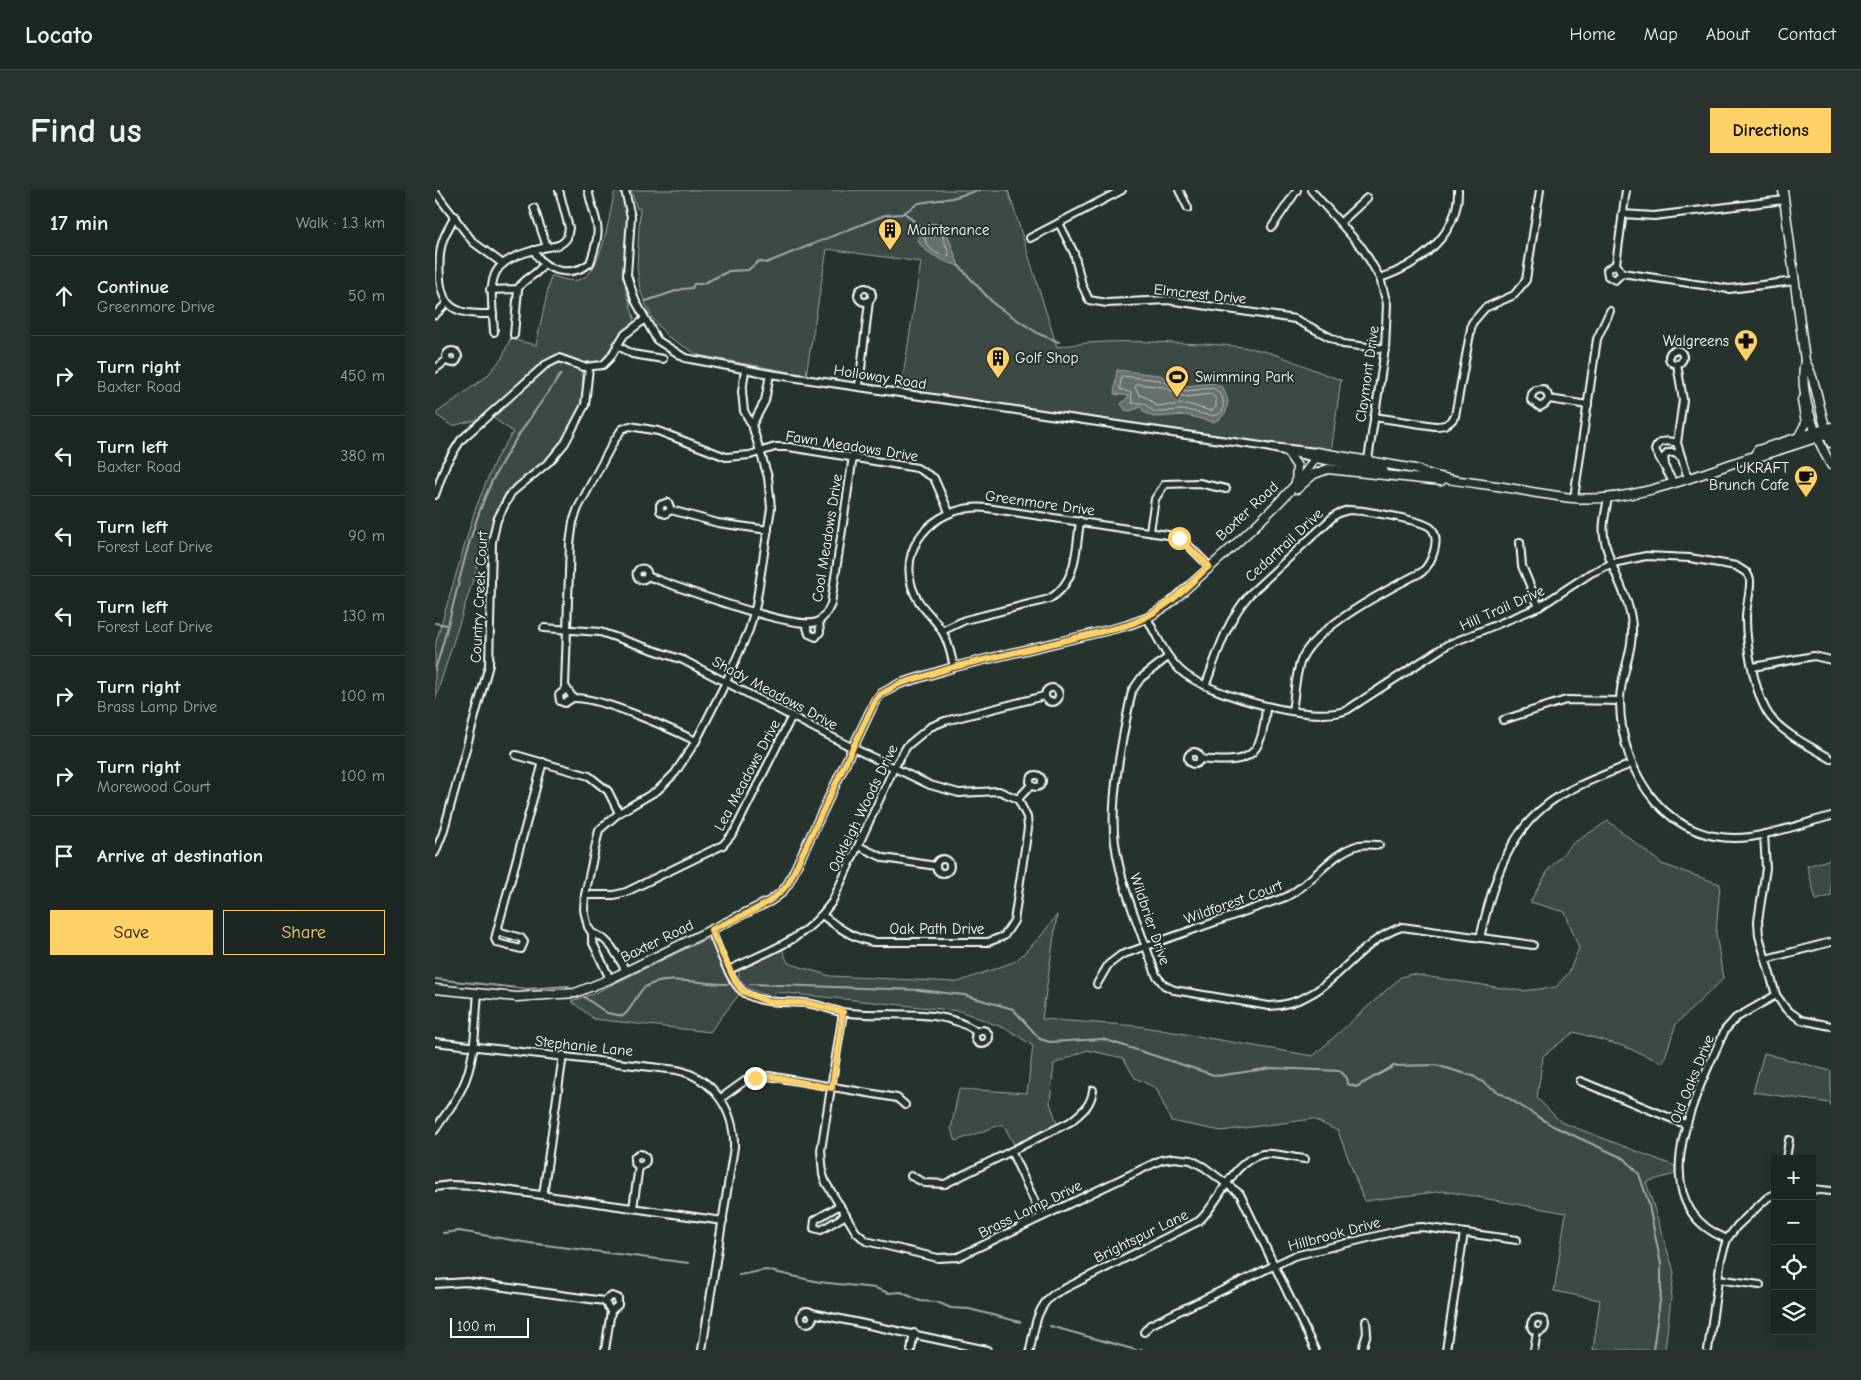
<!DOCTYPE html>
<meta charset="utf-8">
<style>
body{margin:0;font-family:"Comic Neue",sans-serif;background:#29322f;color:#f1f3f6}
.controls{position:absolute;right:15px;bottom:15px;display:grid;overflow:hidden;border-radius:0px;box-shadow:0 2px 8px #0003}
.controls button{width:45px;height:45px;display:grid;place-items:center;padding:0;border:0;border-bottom:1px solid #3a4340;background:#1c2622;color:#f1f3f6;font:25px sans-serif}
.scale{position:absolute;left:15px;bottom:12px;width:79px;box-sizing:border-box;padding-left:5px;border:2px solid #fff;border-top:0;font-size:14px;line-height:18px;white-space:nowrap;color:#fff;-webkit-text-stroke:4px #26332d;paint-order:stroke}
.stop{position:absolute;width:15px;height:15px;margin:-11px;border:4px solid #ffd166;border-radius:50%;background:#fff}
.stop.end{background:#ffd166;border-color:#fff;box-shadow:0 1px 5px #0008}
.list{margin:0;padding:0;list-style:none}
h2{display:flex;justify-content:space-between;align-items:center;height:65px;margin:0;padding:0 20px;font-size:21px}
h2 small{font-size:16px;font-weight:400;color:#a0a5a5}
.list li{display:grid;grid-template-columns:32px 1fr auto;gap:15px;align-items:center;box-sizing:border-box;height:80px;padding:0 20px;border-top:1px solid #3a4340}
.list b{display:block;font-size:19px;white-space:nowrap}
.list p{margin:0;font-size:16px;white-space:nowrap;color:#a0a5a5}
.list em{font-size:16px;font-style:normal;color:#a0a5a5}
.actions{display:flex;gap:10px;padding:15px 20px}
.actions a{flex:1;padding:11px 0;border:1px solid #ffd166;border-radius:0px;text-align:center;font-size:18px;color:#ffd166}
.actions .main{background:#ffd166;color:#111}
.icon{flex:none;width:28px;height:28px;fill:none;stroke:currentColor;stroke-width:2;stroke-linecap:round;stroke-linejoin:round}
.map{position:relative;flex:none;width:1396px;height:1160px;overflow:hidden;border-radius:0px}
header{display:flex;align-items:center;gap:30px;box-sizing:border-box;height:70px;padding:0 25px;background:#1c2622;border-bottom:1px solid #3a4340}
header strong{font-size:24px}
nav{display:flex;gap:28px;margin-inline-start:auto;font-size:18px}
.intro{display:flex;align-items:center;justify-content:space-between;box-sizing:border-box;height:120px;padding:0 30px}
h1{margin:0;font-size:35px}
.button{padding:12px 22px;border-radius:0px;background:#ffd166;color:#111;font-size:18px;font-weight:700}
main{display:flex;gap:30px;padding:0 30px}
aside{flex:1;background:#1c2622;border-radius:0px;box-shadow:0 2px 8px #0003}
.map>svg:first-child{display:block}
.green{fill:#3e4944;stroke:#9ea4a2}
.water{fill:#67706c;stroke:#a4a9a7}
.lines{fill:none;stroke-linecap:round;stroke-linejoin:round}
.shore{stroke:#c2c6c4;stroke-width:1}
.stream{stroke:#a4a9a7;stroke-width:2}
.minor-casing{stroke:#fff;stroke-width:10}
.major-casing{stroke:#fff;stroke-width:11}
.minor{stroke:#26332d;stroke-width:6}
.major{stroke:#26332d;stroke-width:8}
.route{stroke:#ffd166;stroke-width:6}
.labels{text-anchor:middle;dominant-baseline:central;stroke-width:4;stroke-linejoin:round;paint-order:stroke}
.poi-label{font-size:15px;fill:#fff;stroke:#26332d;text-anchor:start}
.street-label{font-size:15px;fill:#fff;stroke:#26332d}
</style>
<header>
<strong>Locato</strong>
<nav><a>Home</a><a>Map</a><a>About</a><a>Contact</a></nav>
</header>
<div class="intro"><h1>Find us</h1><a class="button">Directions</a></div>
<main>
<aside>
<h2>17 min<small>Walk · 1.3 km</small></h2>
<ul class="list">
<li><svg class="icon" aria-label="ahead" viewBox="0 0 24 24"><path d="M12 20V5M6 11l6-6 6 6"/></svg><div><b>Continue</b><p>Greenmore Drive</p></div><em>50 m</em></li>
<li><svg class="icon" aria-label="right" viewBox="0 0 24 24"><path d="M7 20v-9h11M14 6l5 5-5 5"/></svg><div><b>Turn right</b><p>Baxter Road</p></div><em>450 m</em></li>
<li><svg class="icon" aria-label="left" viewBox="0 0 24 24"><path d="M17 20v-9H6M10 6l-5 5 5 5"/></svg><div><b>Turn left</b><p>Baxter Road</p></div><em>380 m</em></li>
<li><svg class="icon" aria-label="left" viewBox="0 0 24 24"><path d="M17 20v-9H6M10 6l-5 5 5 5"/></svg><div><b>Turn left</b><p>Forest Leaf Drive</p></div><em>90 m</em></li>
<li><svg class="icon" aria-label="left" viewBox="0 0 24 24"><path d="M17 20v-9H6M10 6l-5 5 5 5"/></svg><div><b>Turn left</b><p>Forest Leaf Drive</p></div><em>130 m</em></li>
<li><svg class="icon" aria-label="right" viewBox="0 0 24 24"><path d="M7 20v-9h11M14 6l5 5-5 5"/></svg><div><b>Turn right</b><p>Brass Lamp Drive</p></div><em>100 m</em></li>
<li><svg class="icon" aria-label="right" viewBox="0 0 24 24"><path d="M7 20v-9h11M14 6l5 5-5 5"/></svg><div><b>Turn right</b><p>Morewood Court</p></div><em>100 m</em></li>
<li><svg class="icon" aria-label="arrive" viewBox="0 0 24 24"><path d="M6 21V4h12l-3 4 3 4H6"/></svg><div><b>Arrive at destination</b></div></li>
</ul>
<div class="actions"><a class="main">Save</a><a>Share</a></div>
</aside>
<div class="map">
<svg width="1396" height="1160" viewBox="0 0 1396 1160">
<rect width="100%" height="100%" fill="#26332d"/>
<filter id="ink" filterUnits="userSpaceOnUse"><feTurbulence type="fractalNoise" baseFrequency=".02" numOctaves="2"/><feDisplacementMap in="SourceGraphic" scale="10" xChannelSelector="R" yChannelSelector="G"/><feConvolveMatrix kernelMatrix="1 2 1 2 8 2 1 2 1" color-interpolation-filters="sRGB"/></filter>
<g filter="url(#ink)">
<!-- green -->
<g class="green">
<path d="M180 0H187L193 23 190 83 191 100 199 128 198 134 184 145 166 172 149 173 127 165 115 168 44 229 17 236 0 224 51 187 67 168 75 149 101 155 116 85C126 89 140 94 150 87 168 75 175 21 180 0Z"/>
<path d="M196 0H573L622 157C661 150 700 151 740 153 768 154 796 154 824 160 852 166 878 181 906 190L896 262 466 199 486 72 392 59 371 185 263 165 232 146 217 128 205 100 202 77 205 18 202 19Z"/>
<path d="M125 173C135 174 145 177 148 186 147 196 148 207 145 217 140 235 120 266 105 277 93 286 77 294 69 306 57 324 54 345 54 365L45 368 0 510V455L40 320 60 270 78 242 57 227 112 179Z"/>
<path d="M1173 631 1227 674 1285 694 1281 743 1288 789 1241 834 1228 873 1188 856 1139 842 1108 866 1102 908 1126 932 1240 976V984L1211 992 1239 1082 1230 1160H1158L1165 1110 1119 1101 1131 1023 1009 1001 929 1011 903 941 878 929 786 941 736 931 721 898 700 888 688 868 652 860 619 874 615 913 623 936 579 954 568 934 521 951 516 939 524 899 592 903 598 856 574 840 525 821 340 802 339 807C328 805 297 795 305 780L347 759 353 773 395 786 523 792 581 771 605 747 622 725 607 829 703 836 878 866 966 787 976 784 1087 801 1121 797 1134 782 1144 758 1130 722 1095 712 1114 679 1137 654Z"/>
<path d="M1396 669V706L1381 710 1372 676Z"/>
<path d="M271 749 276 751 292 784 306 802 275 842 159 829 136 811 158 804Z"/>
<path d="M1329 863 1396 881V917L1395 913 1318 902Z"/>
</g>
<!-- water -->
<g class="water">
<path d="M495 33 509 35 524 76C506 71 462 52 495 33Z"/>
<path d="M682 180 724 185 751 196 779 193 788 198 793 211 791 222 785 229 778 232 751 225 718 227 709 222 706 217 695 221 690 220 686 214 694 206 679 204Z"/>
</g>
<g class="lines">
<!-- shore -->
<g class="shore">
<path d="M496 38 506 41 514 64 513 67C501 65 487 56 490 42Z"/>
<path d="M687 186 724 190 751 201 778 198 787 206C795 237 765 222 752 220 741 219 731 223 720 222L708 213H697L696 203 685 199Z"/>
<path d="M703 194 728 197 750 207 776 204 781 209V217L776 221 752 214 721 216 713 208 704 205 700 197Z"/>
</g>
<!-- stream -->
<g class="stream">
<path d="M470 23 486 38"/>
<path d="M524 76 560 115 604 144 624 152"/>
<path d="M211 111 247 99 257 98 259 94H267L294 81 313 80 324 71 331 73 450 25 467 24 484 13 517 8 545 0"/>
<path d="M0 433 12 435"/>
<path d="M0 480C20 419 29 352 56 293 75 254 101 220 126 184"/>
<path d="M0 789 92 799 134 796"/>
<path d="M315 794 484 800 529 805 578 819 605 849 615 852 668 849 782 886 837 878 905 881 912 888 913 894 921 897 959 876 1001 875 1038 886 1118 936 1190 969 1204 984 1213 1011 1226 1074V1103L1218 1160"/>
<path d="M149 807 172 823 188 826C198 819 200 805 209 798 228 783 272 795 295 794"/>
<path d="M8 1043 24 1041 94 1053 254 1073"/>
<path d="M304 1085 331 1080 384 1092 440 1098 454 1103 466 1102 485 1111 502 1112 516 1118 534 1119 585 1132"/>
<path d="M615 1136 701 1160"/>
<path d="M705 1160H710"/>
</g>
<!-- minor casing -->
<g class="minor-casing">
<g id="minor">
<path d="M190 0 196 27 192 85 200 110 222 150 250 168 335 184 826 256 881 268"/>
<path d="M744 0 753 18"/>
<path d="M876 0 928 59 945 88 952 114 950 159 932 276"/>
<path d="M0 2 38 52 68 74"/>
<path d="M99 18 112 57"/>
<path d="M1187 24 1219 26 1349 10"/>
<path d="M20 26C16 34 11 42 8 50 3 65 2 103 14 114 24 125 44 124 58 124"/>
<path d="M906 32 932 8"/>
<path d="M624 33 639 63 647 95 654 110 672 113 733 110 860 129 908 154 950 159"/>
<path d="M837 37 862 0"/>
<path d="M595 48 687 0"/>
<path d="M99 60C109 82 136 88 155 73 169 33 161 37 153 0"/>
<path d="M1181 74 1187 83 1294 99 1360 91"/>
<path d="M1181 74 1191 0"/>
<path d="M1181 74 1172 80 1173 86 1180 90 1187 83"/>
<path d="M945 88C984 75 1024 45 1023 0"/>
<circle cx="430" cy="105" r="7"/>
<path d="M55 100 83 99C88 88 104 85 108 74"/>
<path d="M0 125 12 113"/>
<path d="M59 142C56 89 47 72 108 58 118 55 125 58 132 48L134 38 124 0"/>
<path d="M79 145 83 99"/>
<path d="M182 155 197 164 228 169"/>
<circle cx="1241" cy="167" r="7"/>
<circle cx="17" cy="167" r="6"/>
<path d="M1242 174 1248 210 1242 253 1253 288"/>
<path d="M0 179 12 170"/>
<path d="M424 196 434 111"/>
<path d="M1114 209 1110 214 1105 217 1096 210 1097 204 1101 200 1108 199 1112 203 1114 209 1153 215"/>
<path d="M939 227 1000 236C1010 236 1015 234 1020 226L1037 133 1050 118 1079 105 1091 90 1105 0"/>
<path d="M317 235 330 211 335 184"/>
<path d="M837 257 882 262"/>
<path d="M1230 274 1229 267 1233 263H1240L1244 266"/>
<path d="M1238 292 1220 260C1223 250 1233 250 1242 253"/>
<path d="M0 305 11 274 26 250 110 175 124 168 149 177 168 175 175 168 189 145 209 130"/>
<path d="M1173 307C1171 321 1166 337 1170 352 1176 382 1198 410 1197 442 1197 466 1184 489 1185 513 1186 586 1234 657 1315 647 1342 643 1370 633 1396 626"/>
<path d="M1139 308 1162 149 1175 121"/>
<path d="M236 320 233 312 225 315V321L230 324 236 320 283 333 333 340"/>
<path d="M715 341 720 309 730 294 764 293 791 299"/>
<path d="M1085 352 1087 376 1104 417"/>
<circle cx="207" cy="384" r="5.5"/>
<path d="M212 386C240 396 358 441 382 432 389 429 393 421 396 414L418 266"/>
<path d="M712 428C723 448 732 471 751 485 781 506 878 534 912 520L1012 455 1104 417 1156 383 1178 373 1211 366 1255 368 1301 376 1312 383 1315 389C1316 402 1311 415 1311 428 1311 454 1320 511 1338 530 1354 547 1377 557 1396 569"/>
<path d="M371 434 374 444 381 447 385 442 384 431"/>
<path d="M109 438 165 442 248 470 418 558 495 595 524 603 564 601 583 609"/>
<path d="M507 441 530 430 614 409C642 393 641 360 645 331"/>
<path d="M733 467 706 488 697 501C688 544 674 612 680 653 686 698 707 743 721 785L729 795 739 800 834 816C897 814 913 755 967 737L1098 755"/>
<path d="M519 477C516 465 514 452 507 441 498 425 483 417 477 397 463 349 508 313 552 318L733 345 751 353 774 376"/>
<path d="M1318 477 1379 466 1396 470"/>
<path d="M771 494C783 462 792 430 815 404L899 326C903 323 909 321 914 320 927 320 990 330 997 339 1006 351 996 374 987 382 955 398 882 436 867 468 860 483 860 504 857 521"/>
<circle cx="617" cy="505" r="7"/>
<path d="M131 499 124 505 125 511 130 513 138 508"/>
<path d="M1068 530 1131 510 1185 511"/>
<path d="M261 551C234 538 166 507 138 508L130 496 135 354 138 332 143 318 179 251 187 239 195 236 223 241 291 267 315 265 340 257H354L482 278 499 288 514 322"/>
<circle cx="759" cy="568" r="6"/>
<path d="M81 565 154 586 173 601 184 623"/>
<path d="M765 569C814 574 827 569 831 517"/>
<circle cx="601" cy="591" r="6"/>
<path d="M583 609 596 595"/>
<path d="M1329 644 1331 678 1323 731 1324 746 1341 805 1351 819 1366 830 1396 836"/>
<path d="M423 656 449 668 501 676"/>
<path d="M0 663 8 643 54 475 57 352 62 330 76 303 115 271 130 253 150 215 154 178"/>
<circle cx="508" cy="676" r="7"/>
<path d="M150 705H179L191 702 288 655 299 642 357 526"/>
<path d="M387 725C404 738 417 748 438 752H553L569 746 579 731 593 638 592 627 583 609"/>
<path d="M276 740C283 757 294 790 307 801 324 815 350 811 370 813 383 814 395 820 407 822 449 829 506 815 542 842"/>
<path d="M62 741 86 748 89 752 86 759 62 753 60 749 62 741 108 572"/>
<path d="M157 743C175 748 182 766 191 781"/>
<path d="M1045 748C1058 693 1073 636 1126 605 1148 592 1172 584 1196 574"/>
<path d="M1331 769 1396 752"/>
<path d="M294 780C335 760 369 751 397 712L459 578 472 556 495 537 510 531 609 506"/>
<path d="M175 789 157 751V743L153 737 149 720 150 705 164 640 184 623 223 600 240 583 261 551 291 492 314 440 321 415 336 318 333 287 317 235 309 221 307 202 310 180"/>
<path d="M662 794 673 775 686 765 851 707C877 694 895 663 924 655 930 654 938 655 944 655"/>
<path d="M408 823 386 960 388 985 391 993 421 1042 431 1051 503 1068 523 1067 726 970 739 968 756 970 769 977 805 1004 880 1160"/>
<circle cx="547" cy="847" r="7"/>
<path d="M0 852 242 880C278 888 300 920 299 957L267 1160"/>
<path d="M1145 891 1250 934"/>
<path d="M286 908 311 890 334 886 462 908 470 915"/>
<path d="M0 940C9 926 20 913 27 898 41 870 40 834 43 803"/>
<path d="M576 961 607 1027"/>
<circle cx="205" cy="970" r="6"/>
<path d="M1351 969 1354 950"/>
<path d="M476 986 490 993 510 994 635 932C647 922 656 916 658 900"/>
<path d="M0 997 15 995 42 996 288 1031"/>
<path d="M1377 999 1396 1001"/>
<path d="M108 1005 128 865"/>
<path d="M405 1015 380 1030 379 1038 386 1040 411 1025"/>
<path d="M198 1018 204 976"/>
<path d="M1292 1049C1202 1013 1263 900 1290 840L1301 828 1341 805"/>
<path d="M1283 1089 1325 1095"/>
<path d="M0 1094 32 1092 169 1111 176 1121 170 1160"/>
<path d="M169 1111 177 1106 183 1108V1115L176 1121"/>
<circle cx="372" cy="1127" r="6"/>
<path d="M377 1123 552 1160"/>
<circle cx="1103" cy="1135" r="7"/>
<path d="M709 1142 715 1135 859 1066 974 1038 987 1037 1082 1050"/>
<path d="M476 1160 479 1143"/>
<path d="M595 1160C599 1140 601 1117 619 1104L764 1031C786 1011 796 971 828 964 839 962 858 968 870 969"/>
<path d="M927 1160 932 1143 931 1131"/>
<path d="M1011 1160 1029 1043"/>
<path d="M1099 1160 1102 1142"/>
<path d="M1273 1160 1286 1069 1292 1049 1302 1036 1332 1008 1340 1004"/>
</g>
</g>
<!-- major casing -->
<g class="major-casing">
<g id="major">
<path d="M1348 0 1370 171C1384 196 1384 227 1396 253"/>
<path d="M1370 171C1363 201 1381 249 1396 275"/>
<path d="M1364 246 1371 233 1367 210"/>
<path d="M853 263 862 276 861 292"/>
<path d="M1319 266 1323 260 1396 237"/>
<path d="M881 268 948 280"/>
<path d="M862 299 879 284 893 279 1006 291"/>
<path d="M0 799 82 807 140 803 175 789 335 711 346 703 353 694 440 511 446 504 464 494 519 477 690 436 712 428 733 415C762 388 875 293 882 262L980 279C1005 290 1034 292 1062 296 1087 300 1112 305 1137 308 1199 313 1262 285 1319 266H1326L1396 243"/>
</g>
</g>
<!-- minor -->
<use href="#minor" class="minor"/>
<!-- major -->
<use href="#major" class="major"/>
</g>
</g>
<g class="lines" filter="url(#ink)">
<!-- route -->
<path class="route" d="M320 888 334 886 397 898 408 822 372 813 333 812 307 801 300 791 276 740C302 727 335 717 353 694L440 511 446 504 464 494 519 477 690 436C725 425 748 401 774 376L744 348"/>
</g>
<!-- icons -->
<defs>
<g id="building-pin" transform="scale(1.25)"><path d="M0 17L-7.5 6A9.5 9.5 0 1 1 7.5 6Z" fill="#ffd166" stroke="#26332d"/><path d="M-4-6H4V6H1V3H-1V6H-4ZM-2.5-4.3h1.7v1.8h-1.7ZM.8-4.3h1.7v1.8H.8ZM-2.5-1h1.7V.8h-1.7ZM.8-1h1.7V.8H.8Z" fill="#111"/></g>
<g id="pharmacy-pin" transform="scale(1.25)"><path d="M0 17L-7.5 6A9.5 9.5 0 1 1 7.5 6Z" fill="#ffd166" stroke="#26332d"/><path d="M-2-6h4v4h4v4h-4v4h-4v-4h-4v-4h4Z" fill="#111"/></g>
<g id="stadium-pin" transform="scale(1.25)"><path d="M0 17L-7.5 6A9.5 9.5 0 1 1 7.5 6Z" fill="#ffd166" stroke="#26332d"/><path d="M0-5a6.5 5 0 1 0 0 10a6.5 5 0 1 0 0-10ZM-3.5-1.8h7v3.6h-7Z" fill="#111"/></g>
<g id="cafe-pin" transform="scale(1.25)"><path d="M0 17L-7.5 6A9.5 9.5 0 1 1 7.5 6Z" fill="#ffd166" stroke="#26332d"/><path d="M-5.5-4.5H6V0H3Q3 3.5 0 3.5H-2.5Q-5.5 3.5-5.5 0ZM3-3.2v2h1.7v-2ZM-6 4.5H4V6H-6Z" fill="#111"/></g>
</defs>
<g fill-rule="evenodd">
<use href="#building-pin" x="455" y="40"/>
<use href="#pharmacy-pin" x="1311" y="151"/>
<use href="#building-pin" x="563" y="168"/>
<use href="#stadium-pin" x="742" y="187"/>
<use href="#cafe-pin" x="1371" y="287"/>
</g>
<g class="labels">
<!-- poi labels -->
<g class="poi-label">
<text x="472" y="40">Maintenance</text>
<text x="1294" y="151" text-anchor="end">Walgreens</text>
<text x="580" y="168">Golf Shop</text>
<text x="760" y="187">Swimming Park</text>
<text x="1354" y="278" text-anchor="end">UKRAFT<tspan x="1354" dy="17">Brunch Cafe</tspan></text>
</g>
<!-- street labels -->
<g class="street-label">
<text transform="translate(765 104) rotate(6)">Elmcrest Drive</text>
<text transform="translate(932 184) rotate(-82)">Claymont Drive</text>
<text transform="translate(445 187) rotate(9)">Holloway Road</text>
<text transform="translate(417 256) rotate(9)">Fawn Meadows Drive</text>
<text transform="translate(605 313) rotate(8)">Greenmore Drive</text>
<text transform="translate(812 321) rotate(-43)">Baxter Road</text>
<text transform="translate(392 348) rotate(-81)">Cool Meadows Drive</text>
<text transform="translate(849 355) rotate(-43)">Cedartrail Drive</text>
<text transform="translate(44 407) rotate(-87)">Country Creek Court</text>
<text transform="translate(1067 418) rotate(-24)">Hill Trail Drive</text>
<text transform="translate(340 503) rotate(28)">Shady Meadows Drive</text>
<text transform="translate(312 585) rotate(-62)">Lea Meadows Drive</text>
<text transform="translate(428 618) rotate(-64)">Oakleigh Woods Drive</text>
<text transform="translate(798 712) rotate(-20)">Wildforest Court</text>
<text transform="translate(715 729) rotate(71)">Wildbrier Drive</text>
<text x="502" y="739">Oak Path Drive</text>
<text transform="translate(222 751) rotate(-26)">Baxter Road</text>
<text transform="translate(149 856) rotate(6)">Stephanie Lane</text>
<text transform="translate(1257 889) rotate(-68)">Old Oaks Drive</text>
<text transform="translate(595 1019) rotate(-26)">Brass Lamp Drive</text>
<text transform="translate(899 1044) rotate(-15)">Hillbrook Drive</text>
<text transform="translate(706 1046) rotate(-26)">Brightspur Lane</text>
</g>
</g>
</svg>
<div class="controls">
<button>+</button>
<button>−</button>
<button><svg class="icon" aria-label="locate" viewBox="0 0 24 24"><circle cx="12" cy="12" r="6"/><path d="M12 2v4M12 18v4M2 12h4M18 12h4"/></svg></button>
<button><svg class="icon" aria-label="layers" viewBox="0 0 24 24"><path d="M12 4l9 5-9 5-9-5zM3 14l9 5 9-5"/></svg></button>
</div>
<div class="scale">100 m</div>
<div class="stop" style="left:744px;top:348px"></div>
<div class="stop end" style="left:320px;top:888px"></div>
</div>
</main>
